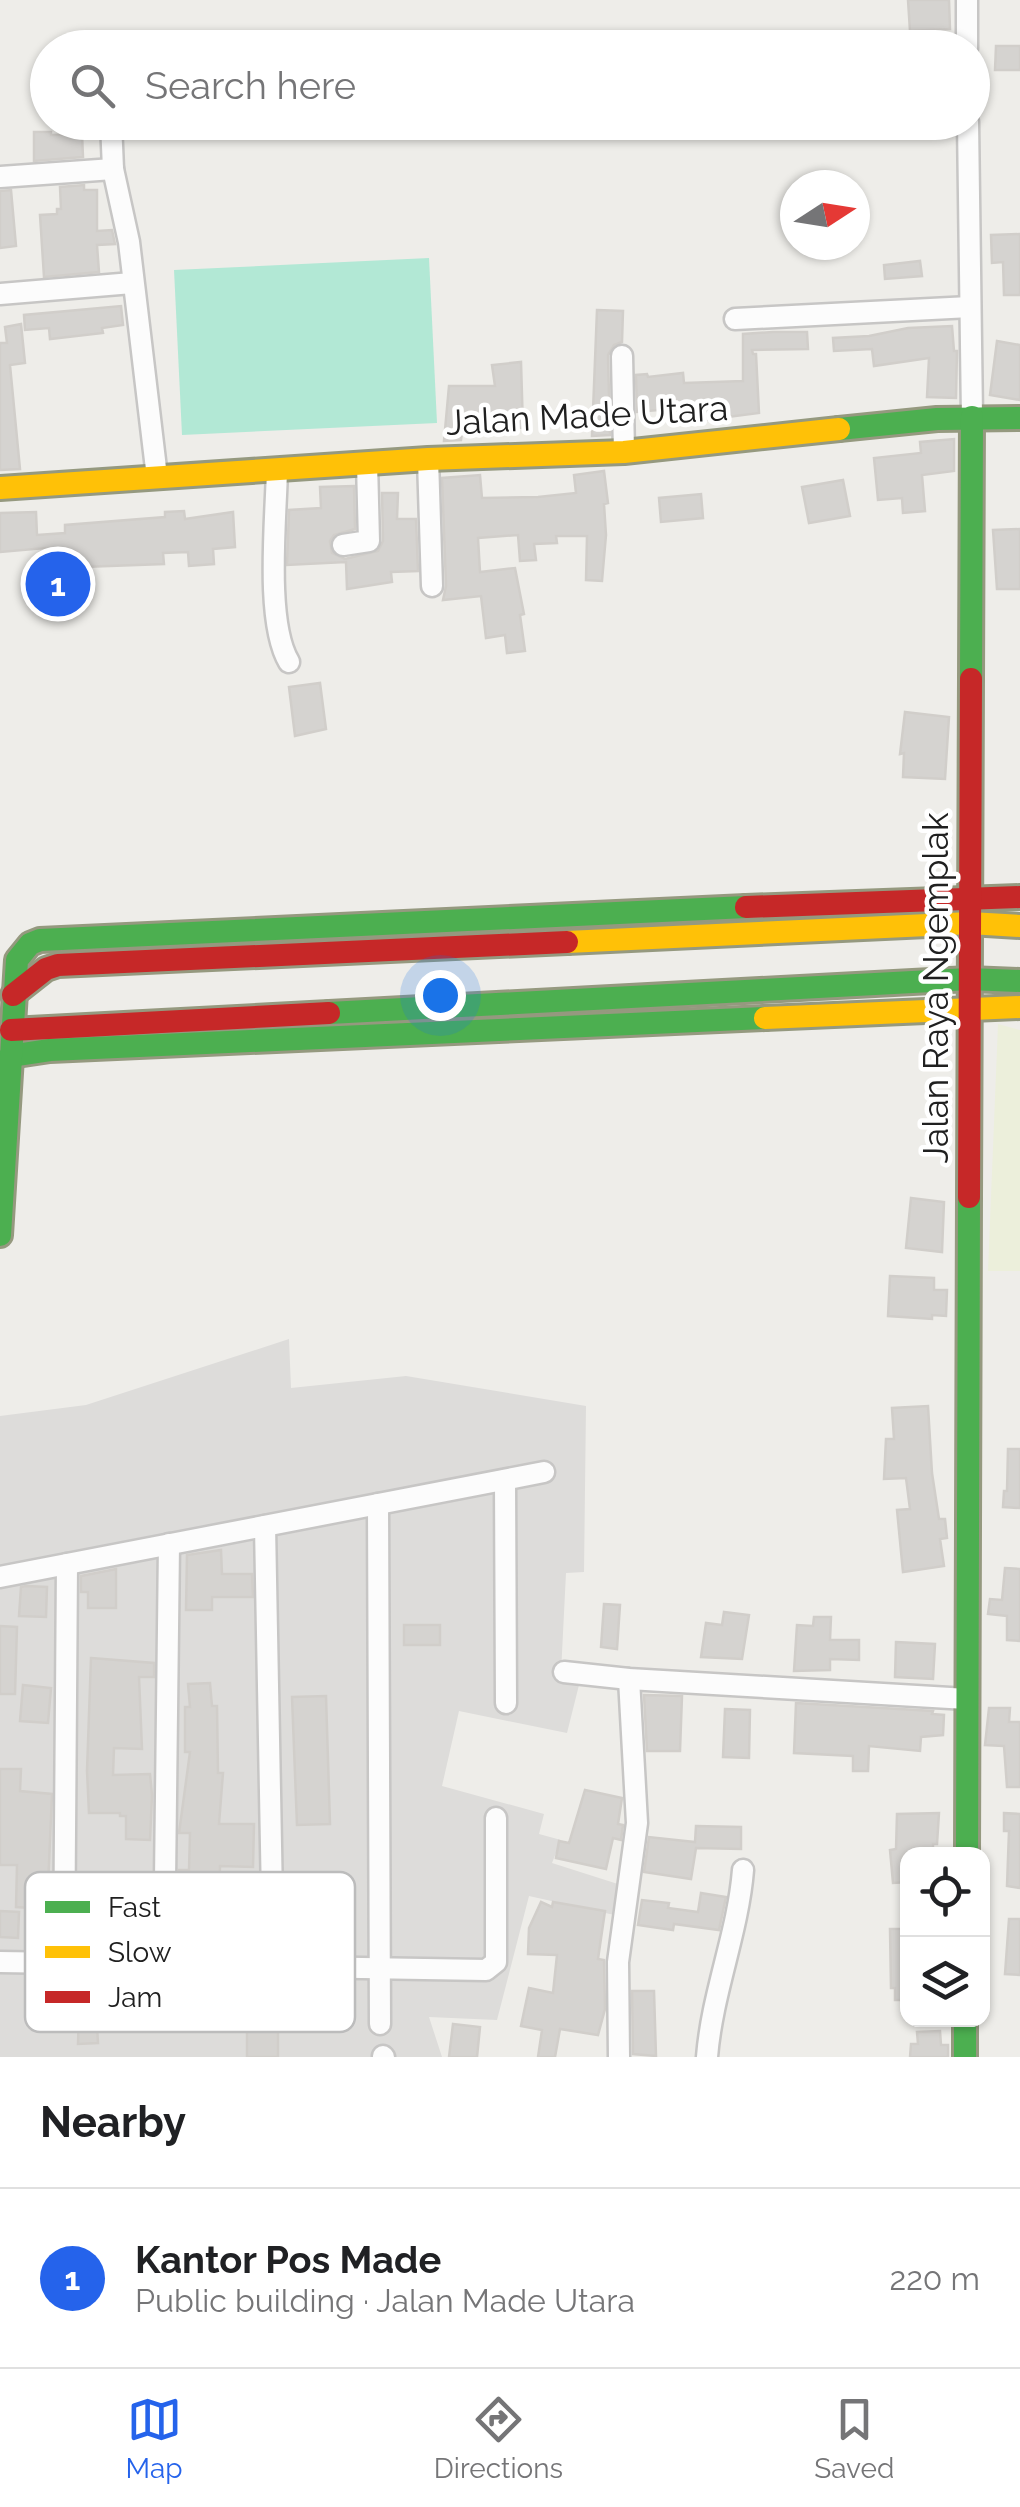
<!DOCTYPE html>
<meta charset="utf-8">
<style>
body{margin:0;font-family:Raleway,sans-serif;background:#f2f2f2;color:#202124}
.controls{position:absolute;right:30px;bottom:30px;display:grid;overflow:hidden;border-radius:20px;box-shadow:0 2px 8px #0004}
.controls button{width:90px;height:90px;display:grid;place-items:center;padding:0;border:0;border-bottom:2px solid #e0e0e0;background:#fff;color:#202124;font:50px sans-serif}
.compass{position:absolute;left:780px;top:170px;width:90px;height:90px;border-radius:50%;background:#fff;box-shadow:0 2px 8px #0004;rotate:78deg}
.you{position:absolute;left:440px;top:995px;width:35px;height:35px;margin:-25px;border:8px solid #fff;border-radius:50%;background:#1a73e8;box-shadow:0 0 0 15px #1a73e833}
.badge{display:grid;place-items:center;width:65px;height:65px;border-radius:50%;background:#2563eb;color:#fff;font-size:32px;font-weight:700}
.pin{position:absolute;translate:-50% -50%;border:5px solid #fff;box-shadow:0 2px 10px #0006}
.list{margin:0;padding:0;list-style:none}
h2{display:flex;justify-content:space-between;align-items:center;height:130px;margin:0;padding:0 40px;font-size:42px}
h2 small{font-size:32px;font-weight:400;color:#757577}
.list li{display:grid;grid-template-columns:65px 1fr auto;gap:30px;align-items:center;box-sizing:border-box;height:180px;padding:0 40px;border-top:2px solid #e0e0e0}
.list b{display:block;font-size:38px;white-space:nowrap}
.list p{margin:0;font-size:32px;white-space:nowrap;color:#757577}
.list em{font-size:32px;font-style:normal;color:#757577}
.icon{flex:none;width:55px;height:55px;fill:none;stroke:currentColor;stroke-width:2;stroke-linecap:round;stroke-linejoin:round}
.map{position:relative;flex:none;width:1020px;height:2057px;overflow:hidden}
.search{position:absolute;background:#fff;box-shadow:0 2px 8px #0004;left:30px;right:30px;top:30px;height:110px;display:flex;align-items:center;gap:25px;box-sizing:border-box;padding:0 35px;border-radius:55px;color:#757577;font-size:38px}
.sheet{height:310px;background:#fff}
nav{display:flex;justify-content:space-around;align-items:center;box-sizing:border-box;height:140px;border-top:2px solid #e0e0e0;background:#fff;font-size:28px;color:#757577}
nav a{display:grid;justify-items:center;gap:5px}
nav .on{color:#2563eb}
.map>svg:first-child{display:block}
.residential{fill:#dddcda}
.farmland{fill:#ecefdb}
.pitch{fill:#b2e8d5}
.building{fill:#d5d3d0;stroke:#d1ceca;stroke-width:2.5}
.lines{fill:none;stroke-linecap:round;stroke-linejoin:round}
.street-casing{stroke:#c7c6c5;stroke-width:25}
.fast-casing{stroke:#95997f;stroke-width:28}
.slow-casing{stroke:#95997f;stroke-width:28}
.jam-casing{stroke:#95997f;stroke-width:28}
.street{stroke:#fcfcfc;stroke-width:20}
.fast{stroke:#4caf50;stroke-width:22}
.slow{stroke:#ffc107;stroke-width:22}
.jam{stroke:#c62828;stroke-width:22}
.labels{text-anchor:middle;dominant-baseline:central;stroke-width:9;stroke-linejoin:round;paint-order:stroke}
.street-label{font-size:35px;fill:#202020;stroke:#fff}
.key{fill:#fff;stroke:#bcbcbc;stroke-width:2.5}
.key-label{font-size:28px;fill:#202020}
</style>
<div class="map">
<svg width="1020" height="2057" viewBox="0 0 1020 2057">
<rect width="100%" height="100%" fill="#eeede9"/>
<!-- residential -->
<path class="residential" d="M289 1339 291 1388 406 1376 586 1406 584 1572 566 1573 561 1673 581 1677 567 1733 459 1711 442 1786 544 1814 539 1834 561 1840 552 1863 621 1885 619 1916 529 1896 497 2020 429 2017 442 2057H0V1416L86 1405Z"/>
<!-- farmland -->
<path class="farmland" d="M998 1024 1020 1030V1271H988Z"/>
<!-- pitch -->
<path class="pitch" d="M429 258 437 423 182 435 174 270Z"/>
<!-- building -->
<g class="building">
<path d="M908 0H949L950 29 910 31Z"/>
<path d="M996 46H1020V70H995Z"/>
<path d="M34 132H51V135L82 134 83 157 34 161Z"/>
<path d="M84 185V190H97V231L112 230 115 244 97 245 99 272 44 277 40 215 57 214V209H61L60 187Z"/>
<path d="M11 190 16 246 0 248V191Z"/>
<path d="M1020 234V295H1004L1003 262 992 263 991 235Z"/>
<path d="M920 261 922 276 885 279 884 265Z"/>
<path d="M121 306 123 325 102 328 103 333 50 339 49 328 25 330 24 315Z"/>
<path d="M597 310 623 311 622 342 614 345 608 355 610 435 592 436Z"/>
<path d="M21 324 25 363 10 365 20 469 0 470V343H7L5 327Z"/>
<path d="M952 326 954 351H957L956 398 927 397 929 358 874 366 872 349 834 351 833 338 869 336 908 328Z"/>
<path d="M773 332H807L808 349 752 350 753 354H756L759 413 704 420V406L637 412 636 375 647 374 648 377 683 373 684 383 743 381V334Z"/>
<path d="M997 341 1020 345V400L990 395Z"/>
<path d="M521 362 523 428 480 425 479 433 462 432 461 440 444 441 449 386H495L492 365Z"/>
<path d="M954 439V471L922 475 925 511 903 513 902 498 878 500 874 458 921 453 920 442Z"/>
<path d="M604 471 608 503 604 504 606 535 602 581 586 580 587 536H556L557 543 534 544 536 560 520 561 518 535 478 538 480 572 515 568 524 614 520 615 525 651 507 653 505 635 486 638 481 596 443 600 446 586 442 478 480 475 482 498 538 497 576 493 574 475Z"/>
<path d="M843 480 850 516 809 523 802 487Z"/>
<path d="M354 486 355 529 334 535 330 541 332 553 345 559 378 551 383 541 382 493H398L397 519H416L418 571 391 572 392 582 347 589 346 562 287 565 289 510 321 508 320 487Z"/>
<path d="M701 494 703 518 661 522 659 498Z"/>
<path d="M184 511 185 519 233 512 235 547 213 549 214 564 189 566 188 552 163 553 164 564 82 567 83 574 65 575 68 607 52 608 45 548 0 552V513L36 512 37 535 65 533V525L165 517V512Z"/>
<path d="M1020 529V589H997L993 530Z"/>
<path d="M320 683 326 729 295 736 289 687Z"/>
<path d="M905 712 949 717 945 779 903 777 904 753 900 754Z"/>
<path d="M911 1198 944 1202 942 1252 906 1248Z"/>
<path d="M890 1276 934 1278V1290H947L946 1316 932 1315V1319L888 1316Z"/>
<path d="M928 1406 932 1473 939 1519H945L947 1538 940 1539 944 1566 903 1572 897 1510 910 1509 906 1478 884 1479 886 1439H894L892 1408Z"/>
<path d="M1008 1449H1020V1508L1003 1507 1004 1491H1007Z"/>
<path d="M221 1550 222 1574H252L253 1597H212V1610H186L187 1555Z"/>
<path d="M1005 1568 1020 1569V1641L1007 1640V1616L988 1614 990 1599 1002 1600Z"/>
<path d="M116 1569V1608H88V1592H81V1576Z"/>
<path d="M26 1586 47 1587 46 1617 19 1616 21 1587Z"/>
<path d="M604 1604 620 1605 617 1649 601 1647Z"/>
<path d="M724 1612 749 1615 742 1659 701 1657 706 1623 722 1625Z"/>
<path d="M814 1617H831L830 1640H859V1660L830 1659V1670L794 1671 797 1625 813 1626Z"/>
<rect x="404" y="1625" width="36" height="20"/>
<path d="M0 1626 17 1627 15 1694H0Z"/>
<path d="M896 1642 935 1644 933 1679 895 1677Z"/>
<path d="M91 1658 154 1663V1677H139L142 1749 114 1748 113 1775 150 1774 152 1795 150 1840 126 1839V1816H120V1813H89L87 1771Z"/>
<path d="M210 1683 212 1706H217L218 1773H223L219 1824H254L253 1867 220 1866 218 1938 189 1937V1902L178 1901 179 1870H189L190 1833H179L190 1752H185V1707H190L188 1684Z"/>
<path d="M23 1685 51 1688 48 1723 20 1721Z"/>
<path d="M644 1695 682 1696 680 1751H647Z"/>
<path d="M326 1696 330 1824 297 1825 292 1697Z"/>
<path d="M796 1703 933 1711 932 1714 944 1715 943 1735 921 1737 920 1751 869 1746 868 1771H853V1756L794 1753Z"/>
<path d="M989 1708H1010L1009 1722H1020V1787H1007L1004 1746 985 1745Z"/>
<path d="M725 1709 750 1710 749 1758 723 1757Z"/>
<path d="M0 1769H21L20 1791 52 1794 47 1909 16 1907 17 1865H0Z"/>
<path d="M585 1790 622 1798 618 1824 623 1825 621 1840 613 1838 606 1869 556 1858 559 1841 569 1843Z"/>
<path d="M939 1813 937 1844H933V1854H908V1882L893 1883 890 1850 896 1849 897 1814Z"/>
<path d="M1004 1813 1020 1814V1888L1007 1886 1009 1831H1004Z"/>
<path d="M696 1826 741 1827V1849L696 1848 691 1879 644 1872 649 1837 695 1842Z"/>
<path d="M701 1893 726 1897 719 1930 674 1924 673 1930 638 1925 642 1900 669 1903 668 1908 698 1912Z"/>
<path d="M541 1902 552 1907 553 1902 605 1911 598 1959 604 1960 605 2009 598 2035 560 2029 555 2057H538L542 2030 521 2026 529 1988 553 1993 557 1955 528 1954 529 1928Z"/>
<path d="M0 1911 19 1912 18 1938 0 1937Z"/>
<path d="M1009 1919H1020V1975L1005 1974Z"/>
<path d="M890 1929H908V2000H895V1988H891Z"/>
<path d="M80 1977 206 1979 203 2015 96 2009 98 2043 78 2044Z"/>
<path d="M632 1991H654L656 2056 633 2054Z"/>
<rect x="247" y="2021" width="31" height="36"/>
<path d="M453 2024 480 2027 477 2057H449Z"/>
<path d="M940 2031 941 2045H948V2057H910L911 2044H918L917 2032Z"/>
</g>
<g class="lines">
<!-- street casing -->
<g class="street-casing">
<g id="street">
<path d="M967 0V48"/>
<path d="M111 122 113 169 129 242 157 477"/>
<path d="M968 122 972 417"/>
<path d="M0 177 113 169"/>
<path d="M0 294 132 283"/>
<path d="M735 319 970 307"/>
<path d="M622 356 624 452"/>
<path d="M428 459 432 586"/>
<path d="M277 469C276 519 265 622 289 662"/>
<path d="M343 545 369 541 367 463"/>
<path d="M505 1480 506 1703"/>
<path d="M378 1504 380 2024"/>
<path d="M265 1526 274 2005"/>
<path d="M0 1577 544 1472"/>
<path d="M564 1672 629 1679 967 1699"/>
<path d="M0 1962 486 1970 496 1962V1818"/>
<path d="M64 1964 67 1564"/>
<path d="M164 1964 169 1544"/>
<path d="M383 2056 384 2057"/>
<path d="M619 2057 618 1962 637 1823 629 1679"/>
<path d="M707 2057C712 1993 738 1933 743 1870"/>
</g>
</g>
<!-- fast casing -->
<g class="fast-casing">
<g id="fast">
<path d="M839 429 937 419 1020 418"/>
<path d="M971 679 972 417"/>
<path d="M329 1013 969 979 1020 981"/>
<path d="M10 1056 50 1050 765 1018"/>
<path d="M0 1235 17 960 30 944 40 940 746 907"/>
<path d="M967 1854 969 1197"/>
<path d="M965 2020V2057"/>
</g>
</g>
<!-- slow casing -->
<g class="slow-casing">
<g id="slow">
<path d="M0 488 428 459 624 452 839 429"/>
<path d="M567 942 970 923 1020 926"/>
<path d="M765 1018 1020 1007"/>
</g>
</g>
<!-- jam casing -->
<g class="jam-casing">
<g id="jam">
<path d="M746 907 1020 897"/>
<path d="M13 995 46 969 58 965 567 942"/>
<path d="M11 1030 329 1013"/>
<path d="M969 1197 971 679"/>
</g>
</g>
<!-- street -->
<use href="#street" class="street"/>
<!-- fast -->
<use href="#fast" class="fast"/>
<!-- slow -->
<use href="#slow" class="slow"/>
<!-- jam -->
<use href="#jam" class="jam"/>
</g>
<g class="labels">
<!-- street labels -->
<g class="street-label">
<text transform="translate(587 415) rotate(-3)">Jalan Made Utara</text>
<text transform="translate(935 988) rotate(-90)">Jalan Raya Ngemplak</text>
</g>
</g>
<!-- legend -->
<rect x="25" y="1872" width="330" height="160" rx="15" class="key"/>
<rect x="45" y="1901" width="45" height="12" fill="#4caf50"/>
<rect x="45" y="1946" width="45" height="12" fill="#ffc107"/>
<rect x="45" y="1991" width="45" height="12" fill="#c62828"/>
<g class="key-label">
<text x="108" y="1917">Fast</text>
<text x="108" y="1962">Slow</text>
<text x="108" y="2007">Jam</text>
</g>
</svg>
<div class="controls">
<button><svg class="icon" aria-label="locate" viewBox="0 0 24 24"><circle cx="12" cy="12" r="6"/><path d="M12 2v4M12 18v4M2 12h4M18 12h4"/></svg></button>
<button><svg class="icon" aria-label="layers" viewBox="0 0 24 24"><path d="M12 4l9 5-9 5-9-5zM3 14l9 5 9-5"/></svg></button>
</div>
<svg class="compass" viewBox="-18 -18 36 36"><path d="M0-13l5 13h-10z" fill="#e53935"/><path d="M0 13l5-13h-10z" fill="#757577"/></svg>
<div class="you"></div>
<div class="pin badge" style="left:58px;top:584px">1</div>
<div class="search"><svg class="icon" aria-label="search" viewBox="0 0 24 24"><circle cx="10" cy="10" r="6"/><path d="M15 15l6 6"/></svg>Search here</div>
</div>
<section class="sheet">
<h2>Nearby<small></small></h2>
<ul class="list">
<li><span class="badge">1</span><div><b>Kantor Pos Made</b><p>Public building · Jalan Made Utara</p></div><em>220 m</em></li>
</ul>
</section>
<nav>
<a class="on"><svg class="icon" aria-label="map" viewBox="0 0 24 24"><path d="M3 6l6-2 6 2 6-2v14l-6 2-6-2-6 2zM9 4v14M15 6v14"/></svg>Map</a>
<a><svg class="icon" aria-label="directions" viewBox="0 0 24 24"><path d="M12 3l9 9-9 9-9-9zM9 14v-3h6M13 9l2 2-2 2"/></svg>Directions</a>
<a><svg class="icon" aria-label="saved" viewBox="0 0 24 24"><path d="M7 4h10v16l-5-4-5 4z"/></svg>Saved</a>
</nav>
